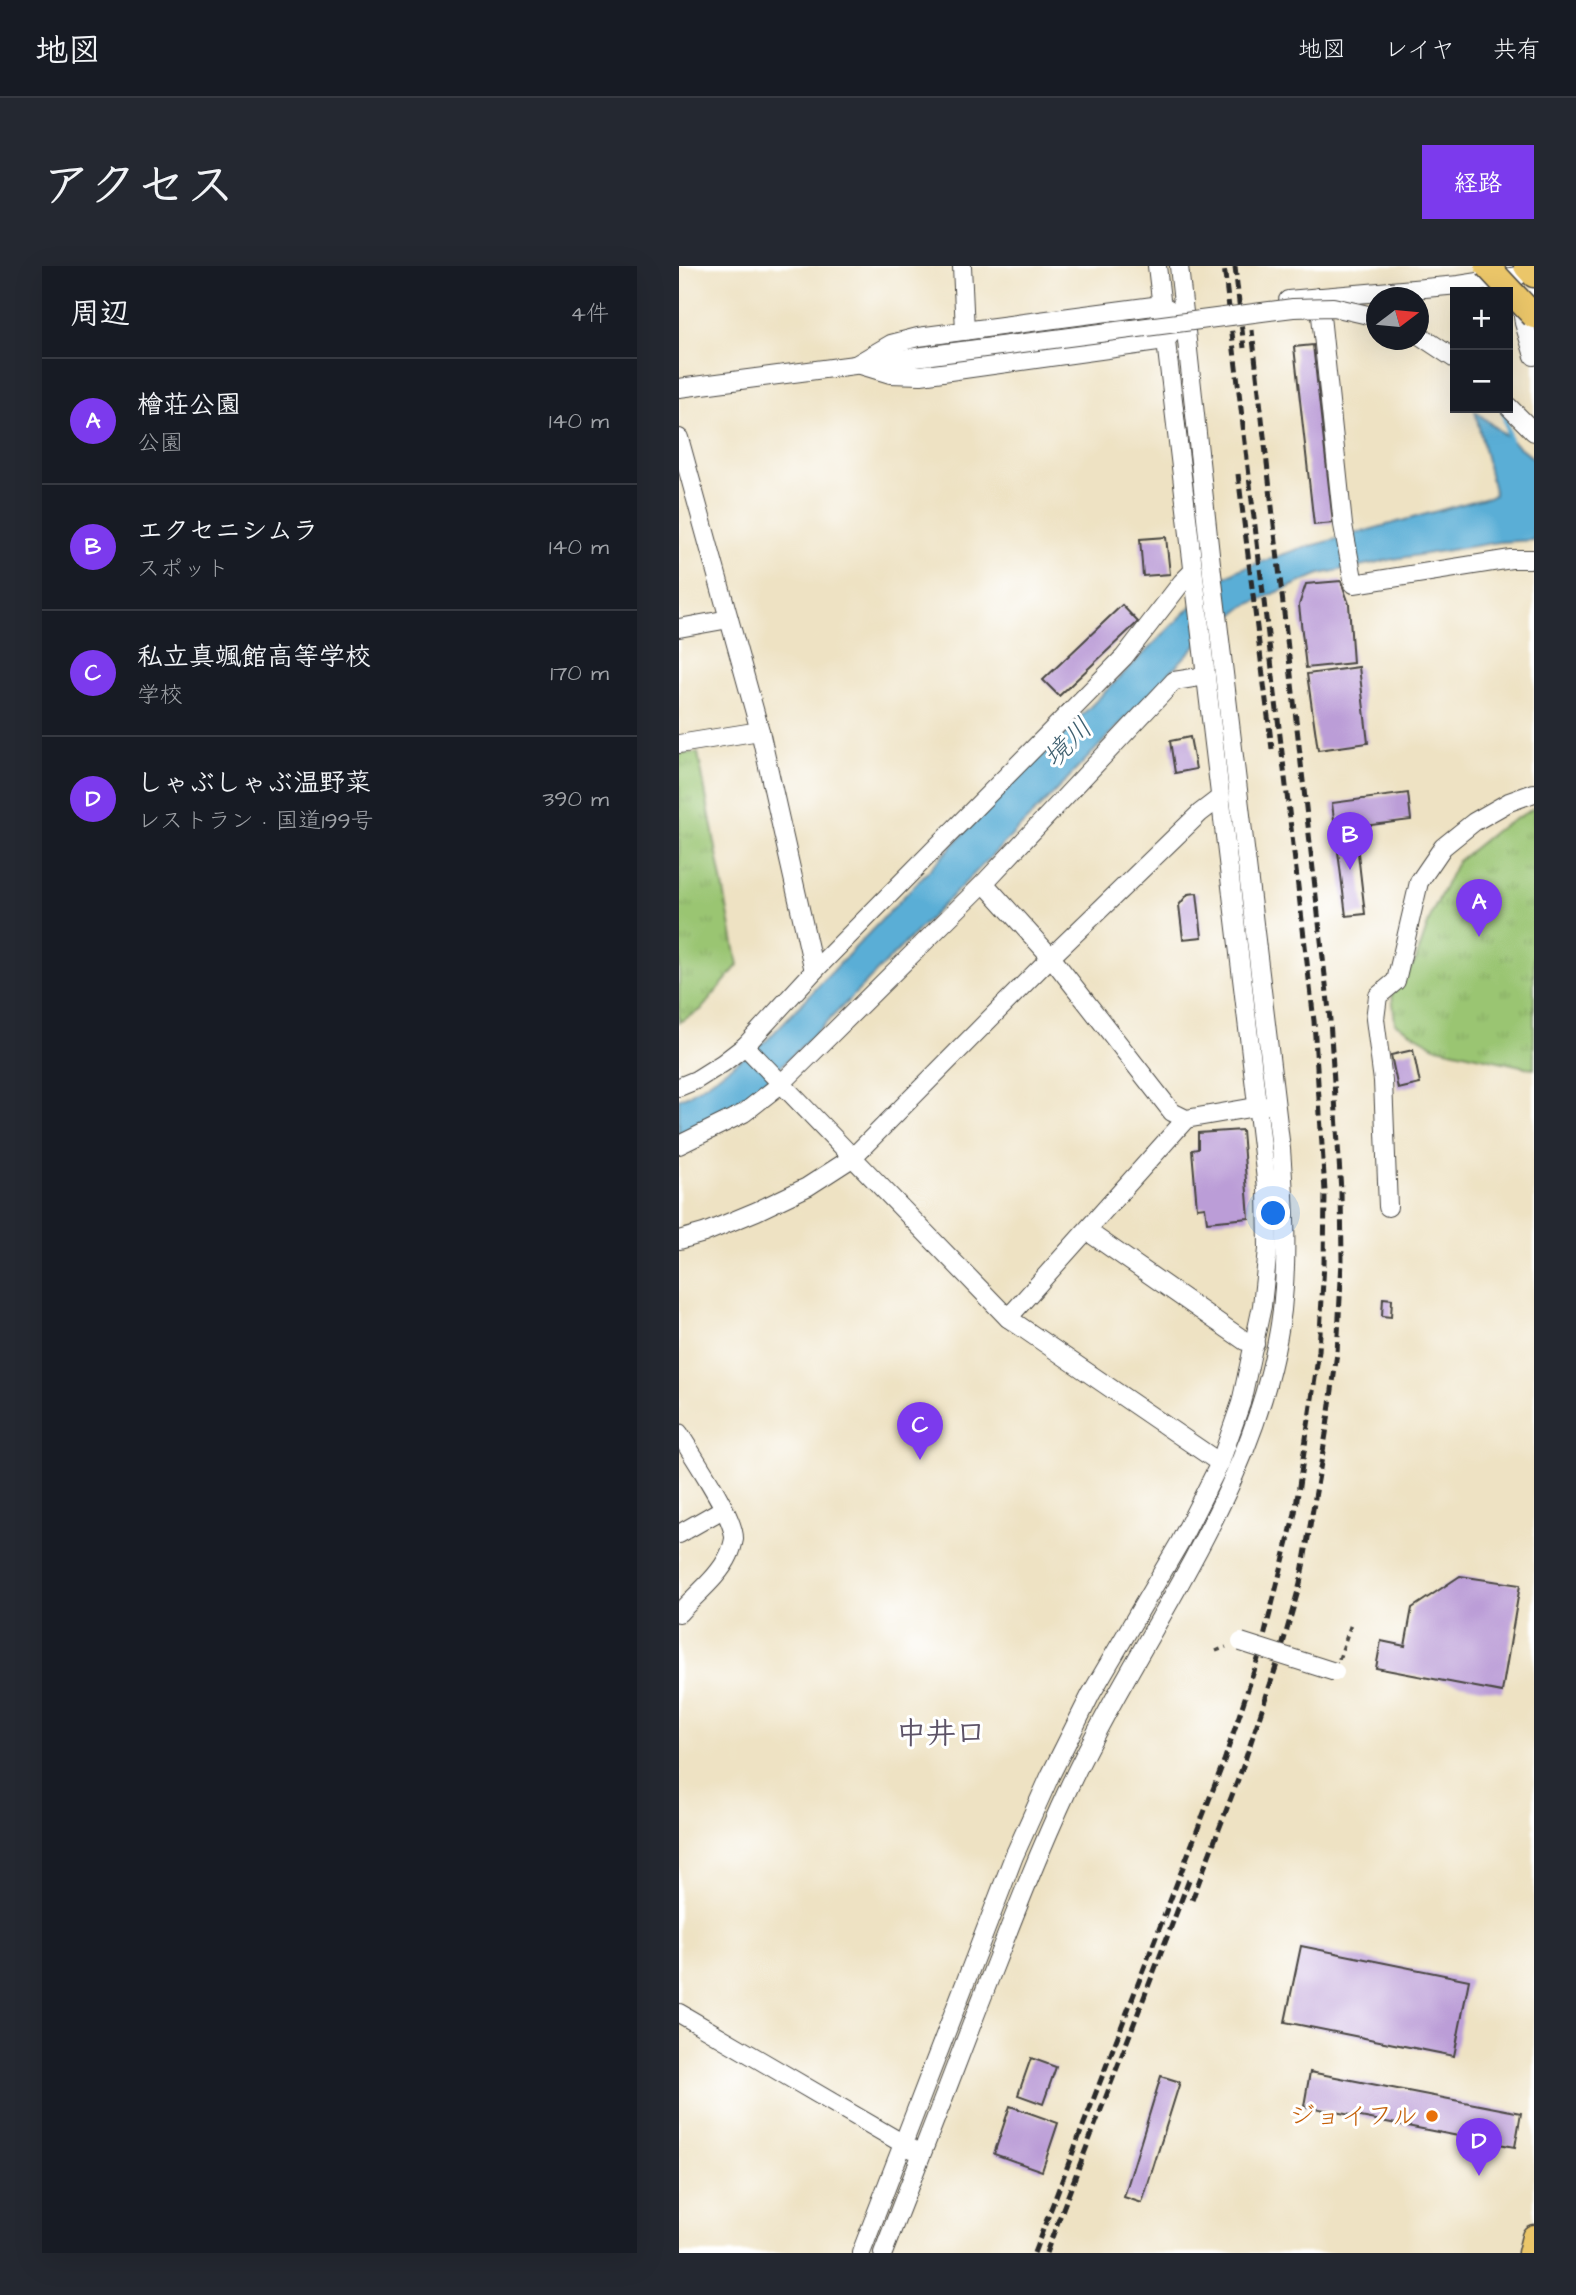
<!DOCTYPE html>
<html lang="ja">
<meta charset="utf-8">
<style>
body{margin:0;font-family:"Architects Daughter","Klee One",sans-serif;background:#242831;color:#f1f3f6}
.controls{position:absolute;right:21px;top:21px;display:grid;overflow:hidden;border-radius:0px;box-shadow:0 7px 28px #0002}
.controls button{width:63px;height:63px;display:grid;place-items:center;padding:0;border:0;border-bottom:2px solid #363941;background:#171b24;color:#f1f3f6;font:35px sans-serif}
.compass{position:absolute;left:687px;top:21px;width:63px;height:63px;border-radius:50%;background:#171b24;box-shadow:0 7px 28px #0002;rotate:74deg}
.you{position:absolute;left:595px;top:948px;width:24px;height:24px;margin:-18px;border:5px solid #fff;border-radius:50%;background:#1a73e8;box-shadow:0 0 0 10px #1a73e833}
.badge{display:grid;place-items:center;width:46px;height:46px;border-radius:50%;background:#7c3aed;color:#fff;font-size:23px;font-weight:700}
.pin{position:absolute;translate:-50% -58px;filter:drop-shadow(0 2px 4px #0008)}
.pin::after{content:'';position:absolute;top:37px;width:24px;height:21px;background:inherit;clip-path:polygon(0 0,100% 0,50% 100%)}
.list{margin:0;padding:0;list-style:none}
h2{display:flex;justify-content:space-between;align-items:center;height:91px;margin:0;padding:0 28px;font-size:30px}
h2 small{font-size:23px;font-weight:400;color:#9ea1a6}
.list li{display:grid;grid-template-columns:46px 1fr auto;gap:21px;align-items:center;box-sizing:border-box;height:126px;padding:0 28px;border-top:2px solid #363941}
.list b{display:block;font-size:26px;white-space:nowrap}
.list p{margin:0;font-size:23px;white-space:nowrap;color:#9ea1a6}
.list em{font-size:23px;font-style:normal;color:#9ea1a6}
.map{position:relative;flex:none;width:855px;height:1987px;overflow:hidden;border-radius:0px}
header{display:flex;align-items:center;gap:42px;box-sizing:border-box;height:98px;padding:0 35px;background:#171b24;border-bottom:2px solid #363941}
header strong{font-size:33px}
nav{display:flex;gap:38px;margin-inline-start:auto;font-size:24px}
.intro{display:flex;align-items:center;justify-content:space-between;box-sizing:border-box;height:168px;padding:0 42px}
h1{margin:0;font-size:49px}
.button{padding:18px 32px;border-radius:0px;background:#7c3aed;color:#fff;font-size:24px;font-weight:700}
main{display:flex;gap:42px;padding:0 42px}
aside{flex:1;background:#171b24;border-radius:0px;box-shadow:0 7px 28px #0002}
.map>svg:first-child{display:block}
.grass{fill:url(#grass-tufts);stroke:#62784e;stroke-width:2}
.water{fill:#5aaed6;stroke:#426c80;stroke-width:2}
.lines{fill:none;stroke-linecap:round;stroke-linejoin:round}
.stream{stroke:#5aaed6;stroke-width:5}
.building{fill:#bb9dd7}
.minor-casing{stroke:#484642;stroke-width:20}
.highway-casing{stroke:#484642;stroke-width:27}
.path{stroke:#484642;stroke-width:3.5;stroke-dasharray:5 5;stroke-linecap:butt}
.minor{stroke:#fff;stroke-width:18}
.highway{stroke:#ebc669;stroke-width:24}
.rail{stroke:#2b2b2b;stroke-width:5;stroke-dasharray:10 5;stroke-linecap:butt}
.minor-bridge-casing{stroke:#484642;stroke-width:20;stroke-linecap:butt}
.highway-bridge-casing{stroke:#484642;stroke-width:27;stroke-linecap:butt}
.minor-bridge{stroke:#fff;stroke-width:18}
.highway-bridge{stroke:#ebc669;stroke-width:24}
.food-dot{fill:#e8710a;stroke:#fff;stroke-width:2.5}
.labels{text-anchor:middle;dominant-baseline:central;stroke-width:6;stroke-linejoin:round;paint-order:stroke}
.food-label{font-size:26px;fill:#c56008;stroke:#fff;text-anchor:end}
.water-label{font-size:28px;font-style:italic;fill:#3e5f6f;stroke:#fff}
.quarter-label{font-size:30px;font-weight:bold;fill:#5d5367;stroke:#fff}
</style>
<header>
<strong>地図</strong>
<nav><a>地図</a><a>レイヤ</a><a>共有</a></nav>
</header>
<div class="intro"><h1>アクセス</h1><a class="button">経路</a></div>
<main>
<aside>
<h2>周辺<small>4件</small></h2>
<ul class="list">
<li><span class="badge">A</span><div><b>檜荘公園</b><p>公園</p></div><em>140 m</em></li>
<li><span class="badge">B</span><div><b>エクセニシムラ</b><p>スポット</p></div><em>140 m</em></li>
<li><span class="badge">C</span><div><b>私立真颯館高等学校</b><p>学校</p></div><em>170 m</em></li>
<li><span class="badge">D</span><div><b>しゃぶしゃぶ温野菜</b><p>レストラン · 国道199号</p></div><em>390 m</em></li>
</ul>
</aside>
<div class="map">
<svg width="855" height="1987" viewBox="0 0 855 1987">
<defs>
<pattern id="grass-tufts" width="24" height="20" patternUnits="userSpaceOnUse" patternTransform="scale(1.75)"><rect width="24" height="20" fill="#9ac572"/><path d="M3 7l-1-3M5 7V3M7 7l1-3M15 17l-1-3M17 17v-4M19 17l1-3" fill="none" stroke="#85a963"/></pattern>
</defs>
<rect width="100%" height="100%" fill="#fff"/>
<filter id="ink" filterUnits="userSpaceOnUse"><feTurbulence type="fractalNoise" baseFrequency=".0143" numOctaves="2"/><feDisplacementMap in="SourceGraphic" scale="14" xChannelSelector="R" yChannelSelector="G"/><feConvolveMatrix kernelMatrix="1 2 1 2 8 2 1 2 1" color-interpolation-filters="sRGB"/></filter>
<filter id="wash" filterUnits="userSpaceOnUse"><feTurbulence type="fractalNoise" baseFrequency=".00686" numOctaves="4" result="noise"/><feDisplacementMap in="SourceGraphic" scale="28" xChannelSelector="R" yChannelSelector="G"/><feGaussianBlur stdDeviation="1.57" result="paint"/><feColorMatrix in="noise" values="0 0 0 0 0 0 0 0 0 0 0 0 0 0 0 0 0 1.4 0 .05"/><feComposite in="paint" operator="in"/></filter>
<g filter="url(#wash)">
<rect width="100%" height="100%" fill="#eee2c3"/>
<!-- grass -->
<g class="grass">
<path d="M0 487H19L59 699 22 744 0 756Z"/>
<path d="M855 542V803L758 781 716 757 713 728 736 696 753 647 778 596 816 565Z"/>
</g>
<!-- water -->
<path class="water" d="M796 145 855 193V274L820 276 715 293 641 308 566 340 520 376 369 533 144 760 73 828 34 854 0 870V832L6 831 30 816 88 774 317 534 537 316 559 304 614 285 816 229Z"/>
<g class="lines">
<!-- stream -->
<path class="stream" d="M824 143 831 178"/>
</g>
<g id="blocks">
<!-- building -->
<g class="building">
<path d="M634 79 654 257 635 259 615 81Z"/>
<path d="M487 271 491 308 464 310 461 273Z"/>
<path d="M662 315 670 338 674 397 627 402 620 339 627 318Z"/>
<path d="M443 339 459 356 380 430 364 414Z"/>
<path d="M680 401 689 477 639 484 628 408Z"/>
<path d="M511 471 517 503 496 507 491 475Z"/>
<path d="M729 527 732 554 676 561 686 648 667 650 653 537Z"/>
<path d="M518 627 523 671 504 673 500 639 509 628Z"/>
<path d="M734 784 741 818 719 823 712 789Z"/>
<path d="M563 864 570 952 528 956 526 941 518 942 513 884 519 883V867Z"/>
<path d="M704 1032 713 1033 712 1051 703 1050Z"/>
<path d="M781 1310 841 1319 823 1426 697 1402 702 1375 726 1380 733 1342Z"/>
<path d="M622 1680 790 1714 775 1790 606 1756Z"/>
<path d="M352 1792 377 1801 364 1838 339 1829Z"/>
<path d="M631 1806 842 1847 836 1881 625 1840Z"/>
<path d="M482 1810 501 1816 463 1937 445 1931Z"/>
<path d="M331 1840 379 1857 363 1905 315 1888Z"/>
</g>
</g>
</g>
<g filter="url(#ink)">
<use href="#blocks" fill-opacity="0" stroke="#484642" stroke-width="2"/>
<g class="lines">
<!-- minor casing -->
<g class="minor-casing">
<g id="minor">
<path d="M283 0 286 65"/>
<path d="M640 31 664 259 675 318 832 293H855"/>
<path d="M609 34 780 19 839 10"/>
<path d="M842 36 845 57 855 90"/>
<path d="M482 39 506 52 486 75 242 109 211 108 178 98 212 78 239 71Z"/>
<path d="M740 69 776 93"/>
<path d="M0 122 252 89"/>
<path d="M829 140 855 166"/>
<path d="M0 172 81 465 135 705"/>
<path d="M0 362 50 353"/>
<path d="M0 478 81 465"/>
<path d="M305 617 372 691 493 846 507 853 588 839"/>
<path d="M66 780 329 1052 541 1197"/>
<path d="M0 821 17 814 44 797 66 780 135 705 445 391 503 316 514 305"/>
<path d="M0 879 65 847 102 818 305 617 495 415 527 410"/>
<path d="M709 941 704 815 696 753 699 730 717 715 740 616 764 581 795 556 830 536 855 527"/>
<path d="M408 965 566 1075 576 1078"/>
<path d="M0 974 25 967 78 945 128 921 173 892 372 691 521 547 542 531"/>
<path d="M329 1052 507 853"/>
<path d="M0 1167C13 1189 56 1251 55 1273 54 1278 52 1285 50 1289 40 1311 16 1329 0 1347"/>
<path d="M0 1268 44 1243"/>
<path d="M0 1747 233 1883"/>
<path d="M182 1987 335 1590 371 1510 412 1428 501 1276 541 1197 562 1137 583 1040 589 983 588 922 478 0"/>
<path d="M204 1987C236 1905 268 1824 299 1742 328 1668 356 1594 390 1521 463 1364 581 1222 603 1044 609 990 606 937 602 883L533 307 500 0"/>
</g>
</g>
<!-- highway casing -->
<g class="highway-casing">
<g id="highway">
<path d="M847 0 855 9"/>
<path d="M851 1987 855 1971"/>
</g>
</g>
<!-- path -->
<g class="path">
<path d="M537 1385 547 1381"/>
<path d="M660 1393 672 1358"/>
</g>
<!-- minor -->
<use href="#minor" class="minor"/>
<!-- highway -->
<use href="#highway" class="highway"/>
<!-- rail -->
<g class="rail">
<path d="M556 0 565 82"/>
<path d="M559 208 593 483"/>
<path d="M513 1634 563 1503 599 1395 621 1318 647 1168 658 1087 663 995 662 925 651 754 573 64"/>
<path d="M355 1987 545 1495 581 1387 616 1247 640 1085 645 997 646 926 635 755 545 0"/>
<path d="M367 1987 510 1614"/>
</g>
<!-- minor-bridge casing -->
<g class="minor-bridge-casing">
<g id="minor-bridge">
<path d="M252 89 614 42 654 41 698 51"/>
<path d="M562 1376 656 1406"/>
</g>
</g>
<!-- highway-bridge casing -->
<g class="highway-bridge-casing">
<path id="highway-bridge" d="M808 0 855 50"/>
</g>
<!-- minor-bridge -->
<use href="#minor-bridge" class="minor-bridge"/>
<!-- highway-bridge -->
<use href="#highway-bridge" class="highway-bridge"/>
</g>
</g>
<!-- markers -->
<circle class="food-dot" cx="753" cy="1850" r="7"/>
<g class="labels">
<!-- food labels -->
<g class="food-label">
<text x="739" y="1850">ジョイフル</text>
</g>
<!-- water labels -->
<g class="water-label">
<text transform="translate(389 477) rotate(-45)">境川</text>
</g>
<!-- quarter labels -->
<g class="quarter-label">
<text x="262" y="1468">中井口</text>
</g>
</g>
</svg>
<div class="controls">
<button>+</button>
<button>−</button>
</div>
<svg class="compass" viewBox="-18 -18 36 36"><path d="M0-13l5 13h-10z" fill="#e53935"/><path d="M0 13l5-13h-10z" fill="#9ea1a6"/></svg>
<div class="you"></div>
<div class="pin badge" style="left:800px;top:671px">A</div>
<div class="pin badge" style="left:671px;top:604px">B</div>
<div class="pin badge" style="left:241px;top:1194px">C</div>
<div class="pin badge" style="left:800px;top:1910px">D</div>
</div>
</main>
